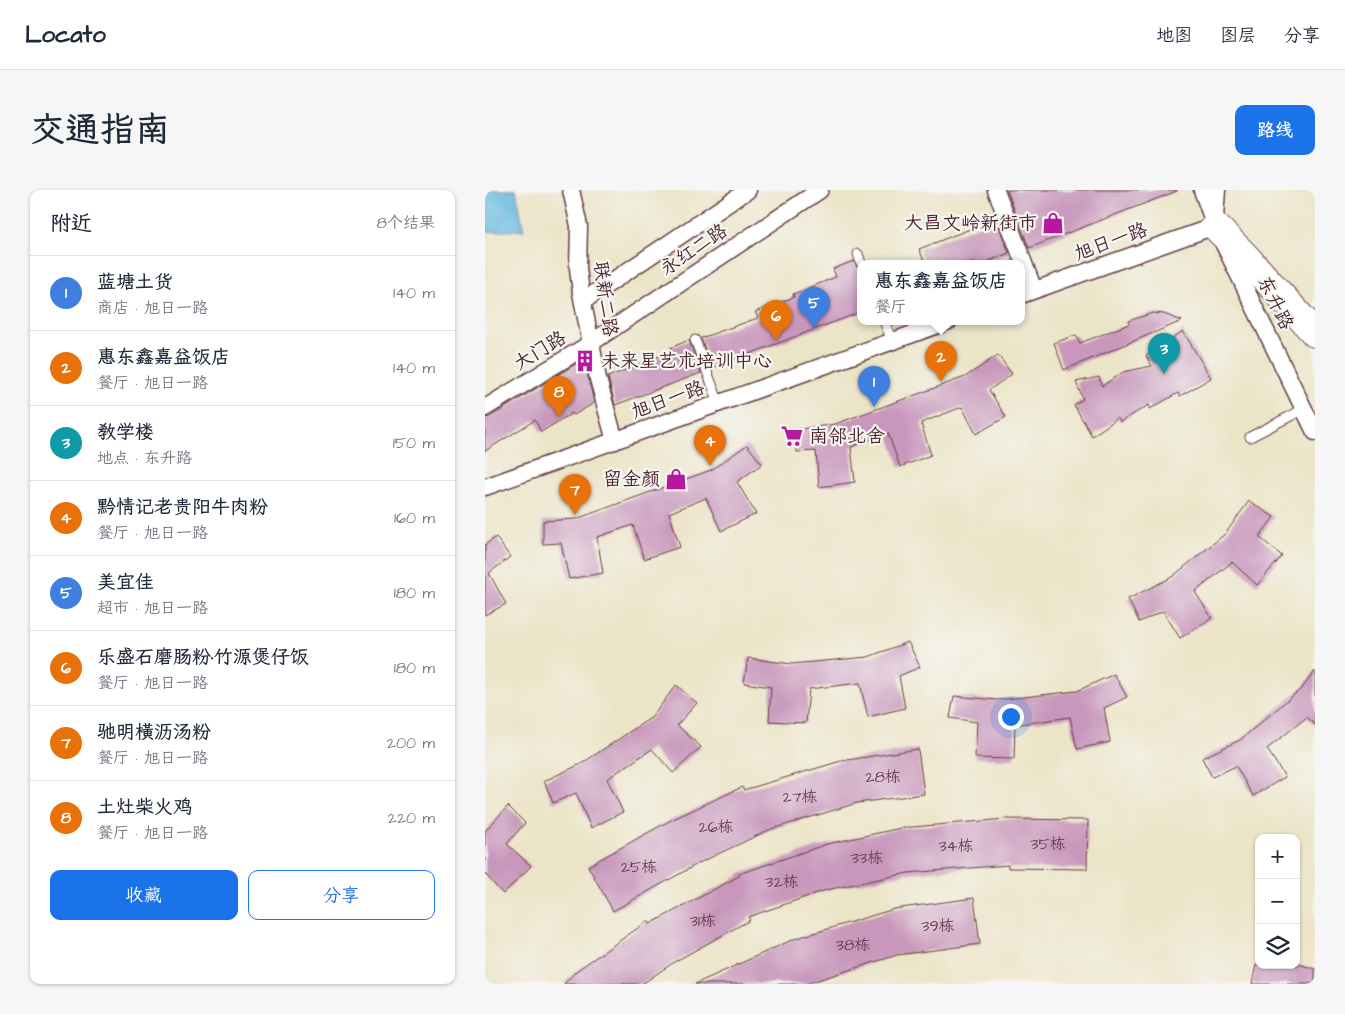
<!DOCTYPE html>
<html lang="zh">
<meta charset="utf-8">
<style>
body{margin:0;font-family:"Architects Daughter","LXGW WenKai TC",sans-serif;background:#f6f6f7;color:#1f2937}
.controls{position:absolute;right:15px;bottom:15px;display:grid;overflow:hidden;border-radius:10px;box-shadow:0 1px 4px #0004}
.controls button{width:45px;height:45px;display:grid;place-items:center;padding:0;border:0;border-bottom:1px solid #e0e1e3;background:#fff;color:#1f2937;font:25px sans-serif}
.you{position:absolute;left:525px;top:526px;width:18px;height:18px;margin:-12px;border:4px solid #fff;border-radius:50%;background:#1a73e8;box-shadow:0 0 0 8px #1a73e833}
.badge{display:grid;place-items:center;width:32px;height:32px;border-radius:50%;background:#1a73e8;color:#fff;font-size:16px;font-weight:700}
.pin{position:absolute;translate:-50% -41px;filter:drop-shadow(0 1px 2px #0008)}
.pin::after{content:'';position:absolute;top:26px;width:18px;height:15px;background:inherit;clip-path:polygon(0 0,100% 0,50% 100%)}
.popup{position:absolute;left:372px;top:70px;width:168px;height:65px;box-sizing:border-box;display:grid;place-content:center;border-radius:10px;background:#fff;filter:drop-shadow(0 1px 4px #0005);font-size:16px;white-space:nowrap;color:#747a83}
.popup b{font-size:19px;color:#1f2937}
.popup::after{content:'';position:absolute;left:50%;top:100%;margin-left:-10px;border:10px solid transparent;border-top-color:#fff}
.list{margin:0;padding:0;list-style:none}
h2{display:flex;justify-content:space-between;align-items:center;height:65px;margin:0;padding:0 20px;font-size:21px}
h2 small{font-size:16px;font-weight:400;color:#747a83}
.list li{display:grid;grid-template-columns:32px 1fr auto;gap:15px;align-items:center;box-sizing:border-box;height:75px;padding:0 20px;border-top:1px solid #e0e1e3}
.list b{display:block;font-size:19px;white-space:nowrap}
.list p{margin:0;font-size:16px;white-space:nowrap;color:#747a83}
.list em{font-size:16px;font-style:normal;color:#747a83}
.actions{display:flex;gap:10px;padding:15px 20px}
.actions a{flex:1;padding:11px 0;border:1px solid #1a73e8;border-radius:10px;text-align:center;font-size:18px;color:#1a73e8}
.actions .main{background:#1a73e8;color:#fff}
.icon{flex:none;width:28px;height:28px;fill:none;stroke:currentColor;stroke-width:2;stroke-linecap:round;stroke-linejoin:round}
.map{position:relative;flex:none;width:830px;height:794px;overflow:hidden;border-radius:10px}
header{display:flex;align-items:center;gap:30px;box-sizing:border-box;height:70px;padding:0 25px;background:#fff;border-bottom:1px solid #e0e1e3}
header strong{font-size:24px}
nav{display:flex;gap:28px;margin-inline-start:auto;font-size:18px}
.intro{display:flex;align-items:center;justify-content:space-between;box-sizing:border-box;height:120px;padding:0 30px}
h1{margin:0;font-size:35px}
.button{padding:12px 22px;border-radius:10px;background:#1a73e8;color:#fff;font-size:18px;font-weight:700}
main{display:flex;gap:30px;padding:0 30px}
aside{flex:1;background:#fff;border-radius:10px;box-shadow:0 1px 4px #0004}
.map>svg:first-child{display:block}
.water{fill:#64b7e0;stroke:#576b86}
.building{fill:#c897bb}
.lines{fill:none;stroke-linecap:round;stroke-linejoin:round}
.lane-casing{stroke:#623d42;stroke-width:11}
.street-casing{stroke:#623d42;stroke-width:19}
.highway-casing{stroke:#623d42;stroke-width:30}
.lane{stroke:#fff;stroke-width:9}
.street{stroke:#fff;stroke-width:16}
.highway{stroke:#fff;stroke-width:28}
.labels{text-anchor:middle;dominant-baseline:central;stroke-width:4.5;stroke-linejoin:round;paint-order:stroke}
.number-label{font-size:16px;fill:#6a3d4f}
.poi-label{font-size:19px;fill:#4a1f2b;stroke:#f6f6f2;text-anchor:end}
.street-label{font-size:19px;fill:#4a1f2b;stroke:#f6f6f2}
</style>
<header>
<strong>Locato</strong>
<nav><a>地图</a><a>图层</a><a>分享</a></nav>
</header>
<div class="intro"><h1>交通指南</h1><a class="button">路线</a></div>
<main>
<aside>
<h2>附近<small>8个结果</small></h2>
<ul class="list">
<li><span class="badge" style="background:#3f7fe0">1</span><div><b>蓝塘土货</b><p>商店 · 旭日一路</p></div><em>140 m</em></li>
<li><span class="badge" style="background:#e8710a">2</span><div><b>惠东鑫嘉益饭店</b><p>餐厅 · 旭日一路</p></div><em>140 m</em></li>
<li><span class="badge" style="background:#0f9aa8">3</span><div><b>教学楼</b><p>地点 · 东升路</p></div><em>150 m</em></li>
<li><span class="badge" style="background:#e8710a">4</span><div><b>黔情记老贵阳牛肉粉</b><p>餐厅 · 旭日一路</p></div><em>160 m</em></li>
<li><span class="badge" style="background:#3f7fe0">5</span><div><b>美宜佳</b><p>超市 · 旭日一路</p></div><em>180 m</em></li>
<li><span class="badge" style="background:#e8710a">6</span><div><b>乐盛石磨肠粉·竹源煲仔饭</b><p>餐厅 · 旭日一路</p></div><em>180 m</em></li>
<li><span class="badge" style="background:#e8710a">7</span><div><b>驰明横沥汤粉</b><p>餐厅 · 旭日一路</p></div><em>200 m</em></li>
<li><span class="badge" style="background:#e8710a">8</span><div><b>土灶柴火鸡</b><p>餐厅 · 旭日一路</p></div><em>220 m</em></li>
</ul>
<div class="actions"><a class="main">收藏</a><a>分享</a></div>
</aside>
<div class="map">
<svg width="830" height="794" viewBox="0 0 830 794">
<rect width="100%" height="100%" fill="#f6f6f2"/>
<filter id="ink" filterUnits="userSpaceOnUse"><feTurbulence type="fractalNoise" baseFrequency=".02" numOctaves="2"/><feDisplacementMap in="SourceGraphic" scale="10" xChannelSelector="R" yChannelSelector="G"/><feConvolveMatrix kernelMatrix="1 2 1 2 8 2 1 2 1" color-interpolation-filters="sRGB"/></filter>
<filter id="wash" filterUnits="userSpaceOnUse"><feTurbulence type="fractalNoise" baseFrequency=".0096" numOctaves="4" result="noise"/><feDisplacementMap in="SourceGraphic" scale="20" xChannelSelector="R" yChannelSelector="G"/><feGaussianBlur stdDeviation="1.12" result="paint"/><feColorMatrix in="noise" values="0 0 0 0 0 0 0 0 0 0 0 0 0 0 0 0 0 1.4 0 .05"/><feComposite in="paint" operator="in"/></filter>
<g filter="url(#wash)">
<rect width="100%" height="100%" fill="#ece4c7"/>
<!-- water -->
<path class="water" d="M0 0H31L39 40 0 42Z"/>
<g id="blocks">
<!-- building -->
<g class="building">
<path d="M522 0H692V1L544 58Z"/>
<path d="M511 29 524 63 499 73H440L434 59Z"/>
<path d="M369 71 372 77 376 79V122L227 178 216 148 273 128 270 122 309 107 308 104 351 87 348 79Z"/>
<path d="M668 123 679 124 697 131 579 180 569 153 591 145 595 153 644 134 643 131Z"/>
<path d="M698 141 726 188 695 206 693 203 665 219 664 215 635 232 633 228 607 246 589 215 598 209 591 192 614 187 617 196 638 182 667 176 661 166Z"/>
<path d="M204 150 216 183 130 215 123 187 187 161 185 158Z"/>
<path d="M513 165 527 184 504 200 521 227 491 244 477 217 436 233 446 265 415 277 403 243 366 257 370 292 334 297 331 261 312 262 309 240 350 234 480 187Z"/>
<path d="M99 169 109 213 89 225 87 223 56 242 50 230 0 261V228L5 227Z"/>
<path d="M262 255 277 274 252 292 271 324 236 341 221 308 184 323 195 357 159 369 148 335 112 347 118 383 84 389 76 353 58 354V331L91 329 226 280Z"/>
<path d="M764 311 789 327 774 347 797 366 772 395 747 372 710 402 727 428 695 448 678 421 654 432 643 409 687 387 740 344Z"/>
<path d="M11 347 25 367 4 383 21 414 0 425V355Z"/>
<path d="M423 452 435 477 414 486 420 518 383 527 375 493 324 499 321 533 284 531 286 497 259 493 263 468 306 474 383 467Z"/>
<path d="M830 481V535L822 527 782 559 800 587 768 606 751 576 727 587 717 568 755 550 817 498Z"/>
<path d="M629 484 642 507 619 518 625 552 592 559 585 527 530 535 529 569 490 568 492 532 465 528 469 506 512 510 592 501Z"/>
<path d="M191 495 212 513 192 535 216 557 188 583 167 559 122 589 138 622 106 638 91 603 68 613 59 591 96 574 167 527Z"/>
<path d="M433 559 439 604 372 613 284 640 216 672 128 721 103 676 184 631 257 597 259 600 356 571Z"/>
<path d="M23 616 40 633 22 654 46 676 18 704 0 684V641Z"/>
<path d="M521 629 603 630 602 679 523 678V675L423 683 341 700 263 727 265 730 189 772 157 794H79L91 781 163 731 165 734 254 686V684L342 654 416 638Z"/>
<path d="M489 708 495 754 412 765 320 794H210L309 749 409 719Z"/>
<path d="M771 775H817L830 779V794H767Z"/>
</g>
</g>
</g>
<g filter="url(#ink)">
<use href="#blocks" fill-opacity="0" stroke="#623d42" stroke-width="1"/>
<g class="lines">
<!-- lane casing -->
<g class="lane-casing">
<g id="lane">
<path d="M373 64 376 73"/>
<path d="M399 131 407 151"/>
<path d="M210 150 234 213"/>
<path d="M765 247 819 219"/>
</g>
</g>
<!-- street casing -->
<g class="street-casing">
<g id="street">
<path d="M86 0 94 36 93 78 96 103 113 189 130 251"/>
<path d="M511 0 549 100"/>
<path d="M717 0 730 36 830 242"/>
<path d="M730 28 732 0"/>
<path d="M536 105 730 36"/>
<path d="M98 111 263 0"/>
<path d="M0 218 106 153 335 0"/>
<path d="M0 297 464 131"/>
</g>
</g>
<!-- highway casing -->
<g class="highway-casing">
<path id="highway" d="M730 36 759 65 830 143"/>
</g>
<!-- lane -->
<use href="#lane" class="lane"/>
<!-- street -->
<use href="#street" class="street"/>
<!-- highway -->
<use href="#highway" class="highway"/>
</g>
</g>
<!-- icons -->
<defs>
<g id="shop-bare" transform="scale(1.725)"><path d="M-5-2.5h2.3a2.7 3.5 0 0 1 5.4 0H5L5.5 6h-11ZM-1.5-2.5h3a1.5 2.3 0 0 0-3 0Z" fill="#b5179e" stroke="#f6f6f2" stroke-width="2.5" paint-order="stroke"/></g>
<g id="building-bare" transform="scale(1.725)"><path d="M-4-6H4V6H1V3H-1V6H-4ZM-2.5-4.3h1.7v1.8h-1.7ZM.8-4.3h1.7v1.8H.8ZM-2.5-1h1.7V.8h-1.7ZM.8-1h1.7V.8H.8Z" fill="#b5179e" stroke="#f6f6f2" stroke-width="2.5" paint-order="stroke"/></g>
<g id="supermarket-bare" transform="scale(1.725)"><path d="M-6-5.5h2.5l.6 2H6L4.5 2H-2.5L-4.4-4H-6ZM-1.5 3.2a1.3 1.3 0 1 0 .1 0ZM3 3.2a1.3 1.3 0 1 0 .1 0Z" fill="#b5179e" stroke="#f6f6f2" stroke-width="2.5" paint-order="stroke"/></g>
</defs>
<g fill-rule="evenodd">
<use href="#shop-bare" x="568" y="33"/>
<use href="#building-bare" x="100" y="171"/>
<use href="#supermarket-bare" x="307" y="246"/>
<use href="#shop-bare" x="191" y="289"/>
</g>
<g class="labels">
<!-- number labels -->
<g class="number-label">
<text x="398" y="587">28栋</text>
<text x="315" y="607">27栋</text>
<text x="231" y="637">26栋</text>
<text x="563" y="654">35栋</text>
<text x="471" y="656">34栋</text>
<text x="382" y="668">33栋</text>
<text x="154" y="677">25栋</text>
<text x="297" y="692">32栋</text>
<text x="218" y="731">31栋</text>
<text x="453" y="736">39栋</text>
<text x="368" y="755">38栋</text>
</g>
<!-- poi labels -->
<g class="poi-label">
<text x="552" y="33">大昌文岭新街市</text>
<text x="116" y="171" text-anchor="start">未来星艺术培训中心</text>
<text x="324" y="246" text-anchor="start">南邻北舍</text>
<text x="175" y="289">留金颜</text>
</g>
<!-- street labels -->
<g class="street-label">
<text transform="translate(626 52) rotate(-20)">旭日一路</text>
<text transform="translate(209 60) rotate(-34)">永红二路</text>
<text transform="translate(120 109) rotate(82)">联新二路</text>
<text transform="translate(790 113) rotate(64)">东升路</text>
<text transform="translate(55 161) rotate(-31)">大门路</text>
<text transform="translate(183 210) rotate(-20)">旭日一路</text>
</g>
</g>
</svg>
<div class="controls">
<button>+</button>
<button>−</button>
<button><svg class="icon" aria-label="layers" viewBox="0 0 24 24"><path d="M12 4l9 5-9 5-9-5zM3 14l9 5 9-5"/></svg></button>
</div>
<div class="you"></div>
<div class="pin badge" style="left:389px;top:217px;background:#3f7fe0">1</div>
<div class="pin badge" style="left:456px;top:192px;background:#e8710a">2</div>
<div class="popup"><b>惠东鑫嘉益饭店</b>餐厅</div>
<div class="pin badge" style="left:679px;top:184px;background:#0f9aa8">3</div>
<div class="pin badge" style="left:225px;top:276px;background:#e8710a">4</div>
<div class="pin badge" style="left:329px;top:138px;background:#3f7fe0">5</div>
<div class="pin badge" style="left:291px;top:151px;background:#e8710a">6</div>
<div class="pin badge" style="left:90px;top:325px;background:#e8710a">7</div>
<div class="pin badge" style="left:74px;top:227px;background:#e8710a">8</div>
</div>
</main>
